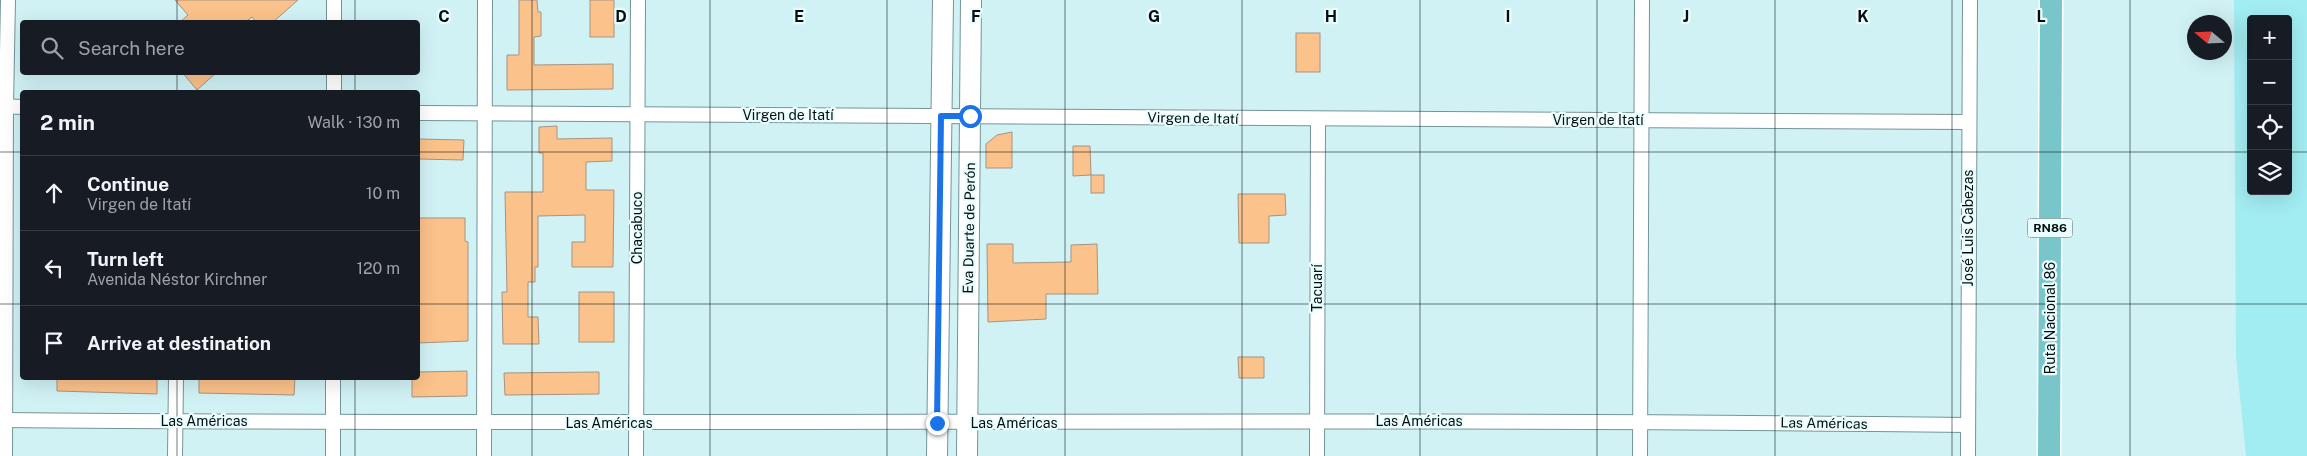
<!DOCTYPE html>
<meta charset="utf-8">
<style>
body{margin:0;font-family:"Public Sans",sans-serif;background:#242831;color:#f1f3f6}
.controls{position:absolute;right:15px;top:15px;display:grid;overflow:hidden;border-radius:5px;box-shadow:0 5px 20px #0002}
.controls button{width:45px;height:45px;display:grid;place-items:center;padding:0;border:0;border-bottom:1px solid #363941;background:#171b24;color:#f1f3f6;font:25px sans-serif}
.compass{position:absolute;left:2187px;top:15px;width:45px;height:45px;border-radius:50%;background:#171b24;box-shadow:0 5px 20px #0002;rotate:289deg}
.stop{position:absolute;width:15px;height:15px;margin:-11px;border:4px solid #1a73e8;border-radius:50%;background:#fff}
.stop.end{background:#1a73e8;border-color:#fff;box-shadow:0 1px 5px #0008}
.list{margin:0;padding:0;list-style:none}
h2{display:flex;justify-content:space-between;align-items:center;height:65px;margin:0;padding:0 20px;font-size:21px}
h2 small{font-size:16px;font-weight:400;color:#9ea1a6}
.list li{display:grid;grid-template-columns:32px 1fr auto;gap:15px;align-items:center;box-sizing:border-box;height:75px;padding:0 20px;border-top:1px solid #363941}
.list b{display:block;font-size:19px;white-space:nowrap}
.list p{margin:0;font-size:16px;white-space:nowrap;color:#9ea1a6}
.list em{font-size:16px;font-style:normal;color:#9ea1a6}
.icon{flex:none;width:28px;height:28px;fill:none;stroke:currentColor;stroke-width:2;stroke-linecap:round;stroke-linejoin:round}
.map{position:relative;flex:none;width:2307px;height:456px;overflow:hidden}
.search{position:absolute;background:#171b24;box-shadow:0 5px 20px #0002;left:20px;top:20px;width:400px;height:55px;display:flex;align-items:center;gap:12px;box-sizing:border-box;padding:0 18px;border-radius:5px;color:#9ea1a6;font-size:19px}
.panel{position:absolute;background:#171b24;box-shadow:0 5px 20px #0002;left:20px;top:90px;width:400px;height:290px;border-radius:5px}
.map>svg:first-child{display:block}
.green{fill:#a2edf2;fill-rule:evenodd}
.building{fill:#fbc28b;stroke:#a79381}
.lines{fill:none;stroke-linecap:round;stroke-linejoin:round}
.street-casing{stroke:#759497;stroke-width:16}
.secondary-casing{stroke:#759497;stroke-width:22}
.primary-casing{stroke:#fff;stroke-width:25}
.street{stroke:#fff;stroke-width:14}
.secondary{stroke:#fff;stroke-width:20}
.primary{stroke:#78c5ca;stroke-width:22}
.route{stroke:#1a73e8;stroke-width:6}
.grid{fill:none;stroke:#040e0f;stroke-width:1;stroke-opacity:0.55}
.labels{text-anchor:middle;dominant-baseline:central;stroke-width:4.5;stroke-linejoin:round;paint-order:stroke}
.shield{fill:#e9fdfe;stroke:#495657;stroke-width:1}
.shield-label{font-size:12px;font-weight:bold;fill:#040e0f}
.street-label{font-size:14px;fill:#040e0f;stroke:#e9fdfe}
.grid-label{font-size:16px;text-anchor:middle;font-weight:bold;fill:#040e0f;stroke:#e9fdfe;stroke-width:4.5;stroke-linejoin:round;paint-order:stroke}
</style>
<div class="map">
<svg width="2307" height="456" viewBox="0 0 2307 456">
<rect width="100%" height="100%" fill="#d1f2f5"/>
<!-- green -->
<path class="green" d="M2234 0H2307V456H2246L2236 357ZM2251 19H2288V191H2251Z"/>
<!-- building -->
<g class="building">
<path d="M175 0H298L273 22H256L252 17 245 22H180L188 15Z"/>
<path d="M519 0H537L538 12H541V36L534 37V65L613 64V89L507 90V55H519Z"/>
<rect x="590" y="0" width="24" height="37"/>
<rect x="1296" y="33" width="24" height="39"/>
<path d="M182 72H217L197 90Z"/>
<path d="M557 126V139L612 138V161L586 162V190H614L613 267H572V242H585V215L538 216V267H535V282H528V317H538L539 344H503L502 292H507L505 192H543V153H539V127Z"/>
<path d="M1012 132V168H986V144L997 135Z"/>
<path d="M418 139 464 140 463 160 418 159Z"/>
<path d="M1073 146H1090L1091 175 1073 176Z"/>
<rect x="1091" y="175" width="13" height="18"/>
<path d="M1238 194H1285L1286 215 1269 216V243H1239Z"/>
<path d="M418 218H465V241L468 242V341L418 343Z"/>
<path d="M987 244H1013V263L1071 262V245L1097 244 1098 294H1046V319L988 322Z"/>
<rect x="579" y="292" width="35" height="50"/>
<path d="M1238 357H1264V378H1239Z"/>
<path d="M467 371V396L412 397V378H418V372Z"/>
<path d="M599 372V394L505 395 504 373Z"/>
<path d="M57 378H157V394L57 391Z"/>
<path d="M199 378H295L294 395 199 393Z"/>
</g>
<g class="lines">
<!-- street casing -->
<g class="street-casing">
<g id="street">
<path d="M334 22V0"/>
<path d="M334 92V72"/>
<path d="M0 106 22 107"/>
<path d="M418 113 1969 122"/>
<path d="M333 378V456"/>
<path d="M0 420C656 426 1312 417 1968 425"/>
<path d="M5 456 6 106 8 0"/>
<path d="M175 456 176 378"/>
<path d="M484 456 485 0"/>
<path d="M636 456 638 0"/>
<path d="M1317 456 1318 120"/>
<path d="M1640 456 1642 0"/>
<path d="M1968 456 1970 0"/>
</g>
</g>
<!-- secondary casing -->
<g class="secondary-casing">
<g id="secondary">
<path d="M937 456 943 0"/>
<path d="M967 456 971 0"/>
</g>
</g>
<!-- primary casing -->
<g class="primary-casing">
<path id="primary" d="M2049 456 2051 0"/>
</g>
<!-- street -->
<use href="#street" class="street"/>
<!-- secondary -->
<use href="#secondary" class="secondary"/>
<!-- primary -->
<use href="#primary" class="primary"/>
</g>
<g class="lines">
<!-- route -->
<path class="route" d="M937 423 941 116H970"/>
</g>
<!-- grid -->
<path class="grid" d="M177 0V22M355 0V22M532 0V456M710 0V456M887 0V456M1065 0V456M1242 0V456M1420 0V456M1597 0V456M1775 0V456M1952 0V456M2130 0V456M177 72V92M355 72V92M0 152H22M418 152H2251M2288 152H2307M0 304H22M418 304H2307M177 378V456M355 378V456"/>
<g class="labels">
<!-- shield labels -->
<rect class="shield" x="2027.5" y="218.5" width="45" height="19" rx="4"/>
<g class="shield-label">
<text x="2050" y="228">RN86</text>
</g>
<!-- street labels -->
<g class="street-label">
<text x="788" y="115">Virgen de Itatí</text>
<text transform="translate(1193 118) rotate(1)">Virgen de Itatí</text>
<text x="1598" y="120">Virgen de Itatí</text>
<text transform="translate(637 228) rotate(-90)">Chacabuco</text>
<text transform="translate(969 228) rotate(-89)">Eva Duarte de Perón</text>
<text transform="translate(1968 228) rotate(-90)">José Luis Cabezas</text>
<text transform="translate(1317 288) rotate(-90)">Tacuarí</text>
<text transform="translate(2050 318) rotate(-90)">Ruta Nacional 86</text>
<text x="204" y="421">Las Américas</text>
<text x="1419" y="421">Las Américas</text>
<text x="609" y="423">Las Américas</text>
<text x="1014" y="423">Las Américas</text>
<text transform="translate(1824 423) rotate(1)">Las Américas</text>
</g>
</g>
<g class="grid-label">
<text x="444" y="22">C</text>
<text x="621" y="22">D</text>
<text x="799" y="22">E</text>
<text x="976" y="22">F</text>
<text x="1154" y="22">G</text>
<text x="1331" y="22">H</text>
<text x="1508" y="22">I</text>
<text x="1686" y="22">J</text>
<text x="1863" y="22">K</text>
<text x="2041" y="22">L</text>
</g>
</svg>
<div class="controls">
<button>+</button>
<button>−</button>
<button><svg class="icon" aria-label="locate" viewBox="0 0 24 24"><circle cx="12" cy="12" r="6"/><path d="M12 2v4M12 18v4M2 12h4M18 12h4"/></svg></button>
<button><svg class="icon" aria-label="layers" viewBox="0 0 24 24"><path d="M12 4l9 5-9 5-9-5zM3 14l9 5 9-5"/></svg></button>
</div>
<svg class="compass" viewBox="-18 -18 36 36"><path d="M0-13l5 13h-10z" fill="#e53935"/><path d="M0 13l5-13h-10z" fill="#9ea1a6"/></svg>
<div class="stop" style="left:970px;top:116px"></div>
<div class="stop end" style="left:937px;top:423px"></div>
<div class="search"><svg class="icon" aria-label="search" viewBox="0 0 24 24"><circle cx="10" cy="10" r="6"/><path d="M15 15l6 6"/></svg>Search here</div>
<section class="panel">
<h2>2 min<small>Walk · 130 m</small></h2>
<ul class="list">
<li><svg class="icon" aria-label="ahead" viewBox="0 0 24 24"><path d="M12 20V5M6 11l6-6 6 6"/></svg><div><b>Continue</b><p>Virgen de Itatí</p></div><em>10 m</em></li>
<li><svg class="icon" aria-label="left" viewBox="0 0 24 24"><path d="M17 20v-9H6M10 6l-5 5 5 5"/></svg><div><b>Turn left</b><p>Avenida Néstor Kirchner</p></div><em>120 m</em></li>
<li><svg class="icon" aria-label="arrive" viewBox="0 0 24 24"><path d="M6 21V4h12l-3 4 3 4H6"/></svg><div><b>Arrive at destination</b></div></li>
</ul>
</section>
</div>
